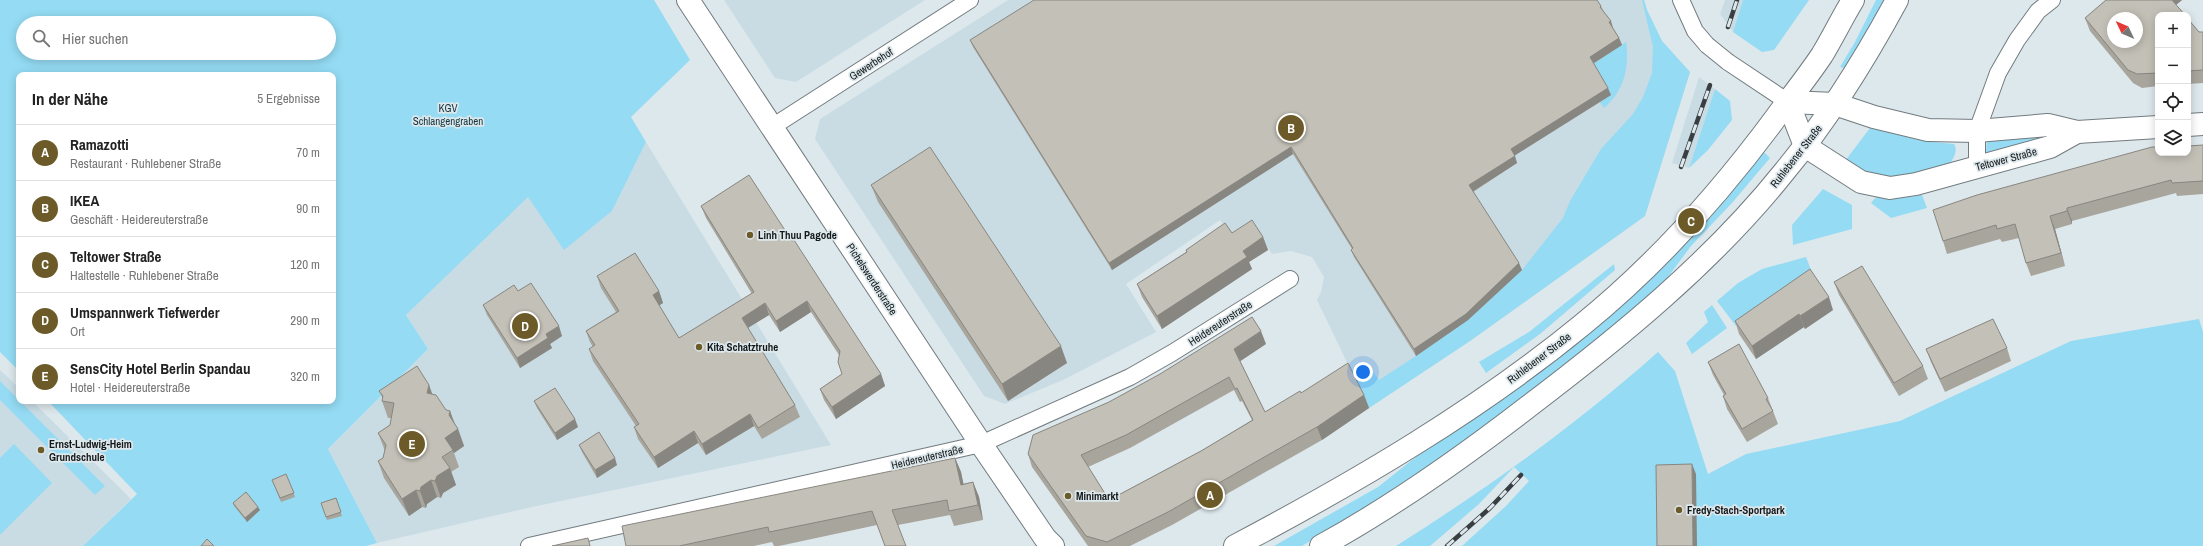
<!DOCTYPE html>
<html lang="de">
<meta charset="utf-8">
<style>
body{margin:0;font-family:"Archivo Narrow",sans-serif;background:#f2f2f2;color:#222}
.controls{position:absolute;right:12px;top:12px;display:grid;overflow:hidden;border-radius:8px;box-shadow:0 2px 10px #0003}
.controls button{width:36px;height:36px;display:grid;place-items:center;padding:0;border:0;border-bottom:1px solid #e0e0e0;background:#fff;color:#222;font:20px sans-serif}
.compass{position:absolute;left:2107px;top:12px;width:36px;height:36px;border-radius:50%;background:#fff;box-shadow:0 2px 10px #0003;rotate:314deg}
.you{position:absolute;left:1363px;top:372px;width:14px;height:14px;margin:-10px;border:3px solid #fff;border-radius:50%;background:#1a73e8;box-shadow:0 0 0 6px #1a73e833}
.badge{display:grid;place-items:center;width:26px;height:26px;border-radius:50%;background:#6c5a28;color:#fff;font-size:13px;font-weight:700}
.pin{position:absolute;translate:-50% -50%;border:2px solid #fff;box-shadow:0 1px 4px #0006}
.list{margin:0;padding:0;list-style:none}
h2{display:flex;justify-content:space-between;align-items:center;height:52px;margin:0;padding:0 16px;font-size:17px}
h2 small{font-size:13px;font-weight:400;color:#767676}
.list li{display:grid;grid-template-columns:26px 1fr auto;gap:12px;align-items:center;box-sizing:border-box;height:56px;padding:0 16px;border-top:1px solid #e0e0e0}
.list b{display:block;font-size:15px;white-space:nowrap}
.list p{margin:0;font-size:13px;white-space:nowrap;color:#767676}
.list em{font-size:13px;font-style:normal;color:#767676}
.icon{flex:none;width:22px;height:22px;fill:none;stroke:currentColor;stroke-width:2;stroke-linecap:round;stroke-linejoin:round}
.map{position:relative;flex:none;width:2203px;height:546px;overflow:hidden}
.search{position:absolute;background:#fff;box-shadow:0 2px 10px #0003;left:16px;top:16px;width:320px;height:44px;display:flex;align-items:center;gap:10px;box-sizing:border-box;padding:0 14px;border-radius:22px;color:#767676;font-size:15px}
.panel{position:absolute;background:#fff;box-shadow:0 2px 10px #0003;left:16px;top:72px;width:320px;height:332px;border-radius:8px}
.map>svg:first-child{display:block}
.built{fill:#c9dce4}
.green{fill:#94dbf3;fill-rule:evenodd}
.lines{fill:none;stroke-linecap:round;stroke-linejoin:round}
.street-casing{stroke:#727b7f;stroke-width:18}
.secondary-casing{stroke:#727b7f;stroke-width:24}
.street{stroke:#fff;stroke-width:16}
.secondary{stroke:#fff;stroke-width:22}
.rail-casing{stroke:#393e41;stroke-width:4.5}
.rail{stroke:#dde8ec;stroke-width:3;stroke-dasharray:9;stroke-linecap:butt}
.street-bridge-casing{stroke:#727b7f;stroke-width:18;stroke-linecap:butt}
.street-bridge{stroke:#fff;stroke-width:16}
.wall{fill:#a8a59d;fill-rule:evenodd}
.shaded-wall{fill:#888680}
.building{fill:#c3c0b7;stroke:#888680;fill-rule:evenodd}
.poi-dot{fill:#6c5a28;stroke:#dde8ec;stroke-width:1.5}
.labels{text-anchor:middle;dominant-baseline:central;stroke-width:3.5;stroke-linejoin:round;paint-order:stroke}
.street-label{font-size:11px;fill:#14181a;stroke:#dde8ec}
.park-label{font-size:11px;fill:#133540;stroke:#dde8ec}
.poi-label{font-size:11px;font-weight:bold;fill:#14181a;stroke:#dde8ec;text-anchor:start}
</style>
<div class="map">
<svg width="2203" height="546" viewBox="0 0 2203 546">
<rect width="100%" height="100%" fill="#dde8ec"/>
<!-- built -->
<g class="built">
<path d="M724 0H925L796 82 775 78Z"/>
<path d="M1008 0H1644L1647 10 1662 41 1690 72 1645 216 1470 341 1369 408 1317 300 1321 292 1324 277 1312 257 1291 251 1272 254 1257 232 1237 245 1220 220 1126 284 1156 332 1063 380 1005 404 984 396 815 139 820 119Z"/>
<path d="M1725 0H1743L1733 32 1720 14Z"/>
<path d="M1699 77 1715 89 1689 168 1672 163Z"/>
<path d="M646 142 831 445 532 507 377 543 328 449 428 349 406 315 528 196 564 249 612 211Z"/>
<path d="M0 370 19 388V401H32L131 499 83 546H0Z"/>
</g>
<!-- green -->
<g class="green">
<path d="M0 0H654L690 60 631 117 646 142 612 211 564 250 528 197 406 315 428 349 328 449 377 543 366 546H83L137 494 48 401H333V75H19V371L0 352ZM23 23H329V53H23Z"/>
<path d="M1642 0H1644L1647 10 1662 41 1690 72 1645 216 1470 341 1369 408 1353 376 1369 366 1379 380 1416 356 1522 270 1563 218 1570 201 1601 149 1633 114 1643 97 1652 73 1653 47Z"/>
<path d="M1743 0H1809L1774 50 1762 52 1733 32Z"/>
<path d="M1876 0H1886L1848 69 1840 67 1855 42Z"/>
<path d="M1626 42C1630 66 1624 91 1604 108L1599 101 1592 64Z"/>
<path d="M1715 89 1730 101 1732 120 1708 150 1689 168Z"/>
<path d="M1870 128 1923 141 1954 144C1959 151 1952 162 1946 168L1897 179 1867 173 1845 161Z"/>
<path d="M2045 134 2050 136 1990 155 1986 152 1987 140Z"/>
<path d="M1763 151 1770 158 1732 203 1691 246 1665 281 1601 339 1535 389 1443 456 1388 493 1302 546H1274L1378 487 1431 445 1496 401Z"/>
<path d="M1823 189 1852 205V229L1793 245 1792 225Z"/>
<path d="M1922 195 1927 208 1891 218 1871 203 1877 196 1892 199Z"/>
<path d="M1806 257 1813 275 1736 326 1717 301 1738 283 1762 269Z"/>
<path d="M1614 264 1615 270 1540 334 1486 373 1479 362 1529 332Z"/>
<path d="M1712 305 1727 328 1692 354 1686 343 1708 322 1704 312Z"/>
<path d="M2199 319 2203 332V546H1462L1506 506 1529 481 1514 467 1479 504 1430 546H1396C1488 488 1577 424 1658 352L1675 371 1708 474 1746 454 1900 421 2071 341Z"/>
<path d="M0 381 105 486 95 495 0 400Z"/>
<path d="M14 444 52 483 0 535V458Z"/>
</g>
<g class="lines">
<!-- street casing -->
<g class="street-casing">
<g id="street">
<path d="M1681 0 1695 31 1707 45"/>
<path d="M1728 62 1788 102"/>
<path d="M772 127 970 0"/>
<path d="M1977 167V131L1998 73 2017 40 2038 11 2052 0"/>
<path d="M529 546 981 444 1130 377 1172 353 1290 279"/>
</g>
</g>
<!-- secondary casing -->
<g class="secondary-casing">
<g id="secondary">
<path d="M688 0 981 444 1045 538 1053 546"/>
<path d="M1788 102 1835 104 1874 117 1928 130 1977 131 2048 125 2077 132 2158 127"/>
<path d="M1788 102 1805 146 1861 182 1890 188 1916 184 2050 147 2077 132"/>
<path d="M2188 125 2203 124"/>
<path d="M1235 546C1356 482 1476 412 1582 325 1656 265 1721 192 1777 116 1792 96 1808 76 1822 55 1833 37 1842 18 1853 0"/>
<path d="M1321 546C1394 506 1463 457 1529 406 1620 337 1712 262 1784 172 1828 119 1864 61 1897 0"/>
</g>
</g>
<!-- street -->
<use href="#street" class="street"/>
<!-- secondary -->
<use href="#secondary" class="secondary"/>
<!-- rail casing -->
<g class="rail-casing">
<g id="rail">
<path d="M1728 27 1737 0"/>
<path d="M1681 167 1710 85"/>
<path d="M1447 546 1490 508 1521 475"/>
</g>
</g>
<!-- rail -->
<use href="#rail" class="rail"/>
<!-- street-bridge casing -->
<g class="street-bridge-casing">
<path id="street-bridge" d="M1707 45 1728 62"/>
</g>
<!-- street-bridge -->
<use href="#street-bridge" class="street-bridge"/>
</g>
<!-- wall -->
<g class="wall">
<path d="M2106 0H2182L2176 5 2158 15V86L2142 88 2133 83 2090 31 2085 18Z"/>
<path d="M1601 6 1604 12 1613 28 1619 38 1622 45 1593 64 1611 95 1514 155 1517 163 1473 192 1522 270 1468 320 1416 356 1354 257 1351 250 1352 249 1293 154 1112 270 973 47 970 40Z"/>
<path d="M2188 19 2199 32H2203V83L2188 84Z"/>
<path d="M2203 145V194L2177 196 2176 193 2072 221V224L2055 229 2065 266 2031 276 2026 263 2019 238 2002 242 2000 239 1947 254 1943 241Z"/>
<path d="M871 185 1067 363 1008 401 878 202Z"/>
<path d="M701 206 792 241 881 374 885 386 836 419 824 400 820 389 842 374 839 355 811 312 780 332 769 315 748 328 795 405 800 417 762 439 754 426 706 455 698 443 658 468 638 439 634 427 636 426 593 361 589 349 593 347 590 342 586 331 616 312 601 288 597 276 659 291 663 303 659 305 679 338 752 294 706 218Z"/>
<path d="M1232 233 1263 237 1268 250 1249 262 1252 269 1162 329 1142 297 1137 284 1186 252V250Z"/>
<path d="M1834 282 1923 366 1928 379 1899 396 1839 295Z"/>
<path d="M518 291 562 336 550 344 552 348 520 368 487 315 483 305Z"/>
<path d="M1833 310 1805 329 1804 327 1756 359 1739 334 1735 321Z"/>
<path d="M1266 344 1240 361 1265 412 1301 393 1364 395 1369 408 1322 440 1172 525 1130 546H1088L1032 467 1028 454ZM1234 390 1240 402 1242 401 1252 420 1201 451 1109 500 1088 467 1130 448Z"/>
<path d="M2007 348 2011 361 1945 392 1931 362 1926 349Z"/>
<path d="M1708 362 1768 398 1778 424 1747 442 1727 409 1723 396 1724 395 1713 375Z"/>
<path d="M429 385 432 394 446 410 450 411 455 424 458 429 464 446 454 453 459 467 451 472 456 485 443 493 441 498 437 497 427 504 426 508 422 507 409 516 384 478 378 461 383 458 385 451 378 433 390 425 392 418H388L382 401 383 399 379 391Z"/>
<path d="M534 401 578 427 557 440 537 408Z"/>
<path d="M579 445 617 465 597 478 582 452Z"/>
<path d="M955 458 961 472 963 484 973 482 979 497 983 520 954 526 950 515 898 525H877L779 546H774L772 542 754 546H626Z"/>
<path d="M286 474 295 497 281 502 272 480Z"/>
<path d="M336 498 342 516 327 520 321 503Z"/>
<path d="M233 503 260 510 247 522 234 506Z"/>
</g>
<!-- shaded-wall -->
<g class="shaded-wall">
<path d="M2170 0H2182L2172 8Z"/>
<path d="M1611 21 1613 28 1612 29 1609 22Z"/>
<path d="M1619 38 1622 45 1592 64 1590 57Z"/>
<path d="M1608 88 1611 95 1514 156 1511 149Z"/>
<path d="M1291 147 1293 154 1112 270 1109 263Z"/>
<path d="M1515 156 1517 163 1472 192 1469 185Z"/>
<path d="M2067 208 2072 221V224L2067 211Z"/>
<path d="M2050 216 2055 229 2065 266 2061 253Z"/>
<path d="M1263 237 1268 250 1249 262 1252 269 1162 329 1157 316 1243 251Z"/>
<path d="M1519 263 1522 270 1468 320 1416 356 1414 349Z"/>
<path d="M659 291 663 303 657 307 653 295Z"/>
<path d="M1829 297 1833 310 1805 329 1800 316Z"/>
<path d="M807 301 811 312 780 332 776 321Z"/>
<path d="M765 303 769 315 746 329 742 318Z"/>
<path d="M1799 314 1804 327 1756 359 1752 346Z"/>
<path d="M559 326 562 336 550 344 552 348 520 368 517 358 546 334Z"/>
<path d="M1261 331 1266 344 1239 362 1234 349Z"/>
<path d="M1061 346 1067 363 1008 401 1002 384Z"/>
<path d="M881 374 885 386 836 419 832 407Z"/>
<path d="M429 385 435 402 427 393Z"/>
<path d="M1364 395 1369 408 1322 440 1317 427Z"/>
<path d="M450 411 456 428 458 429 464 446 454 453 445 438Z"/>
<path d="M750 414 754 426 706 455 702 444Z"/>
<path d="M575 419 578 427 557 440 555 433Z"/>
<path d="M694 431 698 443 658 468 654 457Z"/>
<path d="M615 458 617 465 597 478 595 470Z"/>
<path d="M955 458 961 472 967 500 961 485Z"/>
<path d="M1692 464 1696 474 1697 546H1693Z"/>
<path d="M450 468 456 485 443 493 441 498 435 481 437 476Z"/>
<path d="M431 480 437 497 427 504 426 508 420 491 421 487Z"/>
<path d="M973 482 979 497 983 520 978 505Z"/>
<path d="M416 490 422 507 409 516 402 499Z"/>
<path d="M258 507 260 510 247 522 245 518Z"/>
</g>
<!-- building -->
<g class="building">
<path d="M1034 0H1597L1601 6 1600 7 1611 21 1609 22 1619 38 1590 57 1608 88 1511 149 1515 156 1469 185 1519 263 1466 314 1414 349 1351 250 1353 248 1291 147 1109 263 970 40Z"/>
<path d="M2106 0H2172L2185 15H2158V73L2137 74 2128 70 2085 18ZM2113 18H2137V42H2113Z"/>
<path d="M2188 19 2199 32H2203V70L2188 71Z"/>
<path d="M2203 145V181L2172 183 2171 180 2067 208V211L2050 216 2061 253 2026 263 2015 224 1997 229 1996 225 1943 241 1933 210 1977 195 2152 147H2158V153H2188V146Z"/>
<path d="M930 147 1061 346 1002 384 871 185Z"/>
<path d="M749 175 792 241 794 240 881 374 832 407 820 389 842 374 838 362 840 351 807 301 776 321 765 303 742 318 795 405 758 428 750 414 702 444 694 431 654 457 634 427 639 424 589 349 595 345 586 331 619 311 597 276 635 253 659 291 653 295 679 338 754 292 701 206Z"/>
<path d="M1252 220 1263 237 1243 251 1247 257 1157 316 1137 284 1187 252 1186 250 1225 223 1232 233Z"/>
<path d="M1862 266 1923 366 1894 383 1834 282Z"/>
<path d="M1810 269 1829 297 1800 316 1799 314 1752 346 1735 321Z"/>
<path d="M531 283 559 326 546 334 548 338 517 358 483 305 514 285 518 291Z"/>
<path d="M1252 317 1261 331 1234 349 1265 412 1300 391 1301 393 1348 363 1364 395 1317 427 1168 512 1107 542 1086 536 1028 454 1033 435 1109 402 1160 374ZM1229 377 1235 389 1237 388 1253 420 1201 451 1109 500 1081 455 1126 435Z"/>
<path d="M1993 319 2007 348 1940 379 1926 349Z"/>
<path d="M1739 344 1768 398 1766 399 1773 411 1742 429 1723 396 1726 394 1708 362Z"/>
<path d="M417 366 429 385 427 393 436 395 446 410 450 411 449 415 458 429 445 438 453 450 442 457 450 468 437 476 435 481 431 480 421 487 420 491 416 490 402 499 378 461 383 458 386 445 378 433 390 425 394 403 382 401 383 396 379 391Z"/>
<path d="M555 388 575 419 555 433 534 401Z"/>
<path d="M599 432 615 458 595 470 579 445Z"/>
<path d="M955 458 961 485 973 482 978 505 949 511 947 500 892 510 906 546H885L872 511 769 532 768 527 679 546H626L622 526Z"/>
<path d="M1692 464 1693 546H1657L1656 465Z"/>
<path d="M286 474 294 493 280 498 272 480Z"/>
<path d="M246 492 258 507 245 518 233 503Z"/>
<path d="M336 498 341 512 326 517 321 503Z"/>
<path d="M588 538 590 546H552Z"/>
<path d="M207 539 214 546H201Z"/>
</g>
<!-- markers -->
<g class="poi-dot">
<circle cx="750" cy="235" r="4"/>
<circle cx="699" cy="347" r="4"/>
<circle cx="41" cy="450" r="4"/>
<circle cx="1068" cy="496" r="4"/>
<circle cx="1679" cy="510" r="4"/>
</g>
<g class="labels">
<!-- street labels -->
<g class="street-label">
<text transform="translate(871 64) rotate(-33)">Gewerbehof</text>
<text transform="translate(1796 156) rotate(-52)">Ruhlebener Straße</text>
<text transform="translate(2006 159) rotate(-15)">Teltower Straße</text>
<text transform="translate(872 279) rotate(57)">Pichelswerderstraße</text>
<text transform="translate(1220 323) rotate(-33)">Heidereuterstraße</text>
<text transform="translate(1539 358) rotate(-37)">Ruhlebener Straße</text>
<text transform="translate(927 457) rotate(-13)">Heidereuterstraße</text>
</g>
<!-- park labels -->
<g class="park-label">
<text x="448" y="108">KGV<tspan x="448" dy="13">Schlangengraben</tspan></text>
</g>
<!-- poi labels -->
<g class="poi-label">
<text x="758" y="235">Linh Thuu Pagode</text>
<text x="707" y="347">Kita Schatztruhe</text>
<text x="49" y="444">Ernst-Ludwig-Heim<tspan x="49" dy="13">Grundschule</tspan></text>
<text x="1076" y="496">Minimarkt</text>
<text x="1687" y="510">Fredy-Stach-Sportpark</text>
</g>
</g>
</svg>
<div class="controls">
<button>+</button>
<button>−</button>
<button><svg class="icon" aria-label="locate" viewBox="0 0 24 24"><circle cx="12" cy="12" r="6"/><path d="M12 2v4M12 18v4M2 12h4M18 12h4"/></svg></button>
<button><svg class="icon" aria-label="layers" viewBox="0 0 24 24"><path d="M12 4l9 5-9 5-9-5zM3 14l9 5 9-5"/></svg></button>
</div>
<svg class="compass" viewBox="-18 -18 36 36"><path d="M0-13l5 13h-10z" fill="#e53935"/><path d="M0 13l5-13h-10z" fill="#767676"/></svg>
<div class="you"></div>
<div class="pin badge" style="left:1210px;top:495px">A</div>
<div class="pin badge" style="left:1291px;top:128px">B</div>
<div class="pin badge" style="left:1691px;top:221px">C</div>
<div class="pin badge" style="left:525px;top:326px">D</div>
<div class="pin badge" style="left:412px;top:444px">E</div>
<div class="search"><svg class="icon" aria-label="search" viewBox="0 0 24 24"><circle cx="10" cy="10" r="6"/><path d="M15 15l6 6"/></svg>Hier suchen</div>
<section class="panel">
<h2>In der Nähe<small>5 Ergebnisse</small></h2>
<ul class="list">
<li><span class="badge">A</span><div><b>Ramazotti</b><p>Restaurant · Ruhlebener Straße</p></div><em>70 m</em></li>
<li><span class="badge">B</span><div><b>IKEA</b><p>Geschäft · Heidereuterstraße</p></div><em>90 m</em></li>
<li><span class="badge">C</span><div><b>Teltower Straße</b><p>Haltestelle · Ruhlebener Straße</p></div><em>120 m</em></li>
<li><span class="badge">D</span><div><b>Umspannwerk Tiefwerder</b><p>Ort</p></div><em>290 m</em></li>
<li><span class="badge">E</span><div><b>SensCity Hotel Berlin Spandau</b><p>Hotel · Heidereuterstraße</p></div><em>320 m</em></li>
</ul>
</section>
</div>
